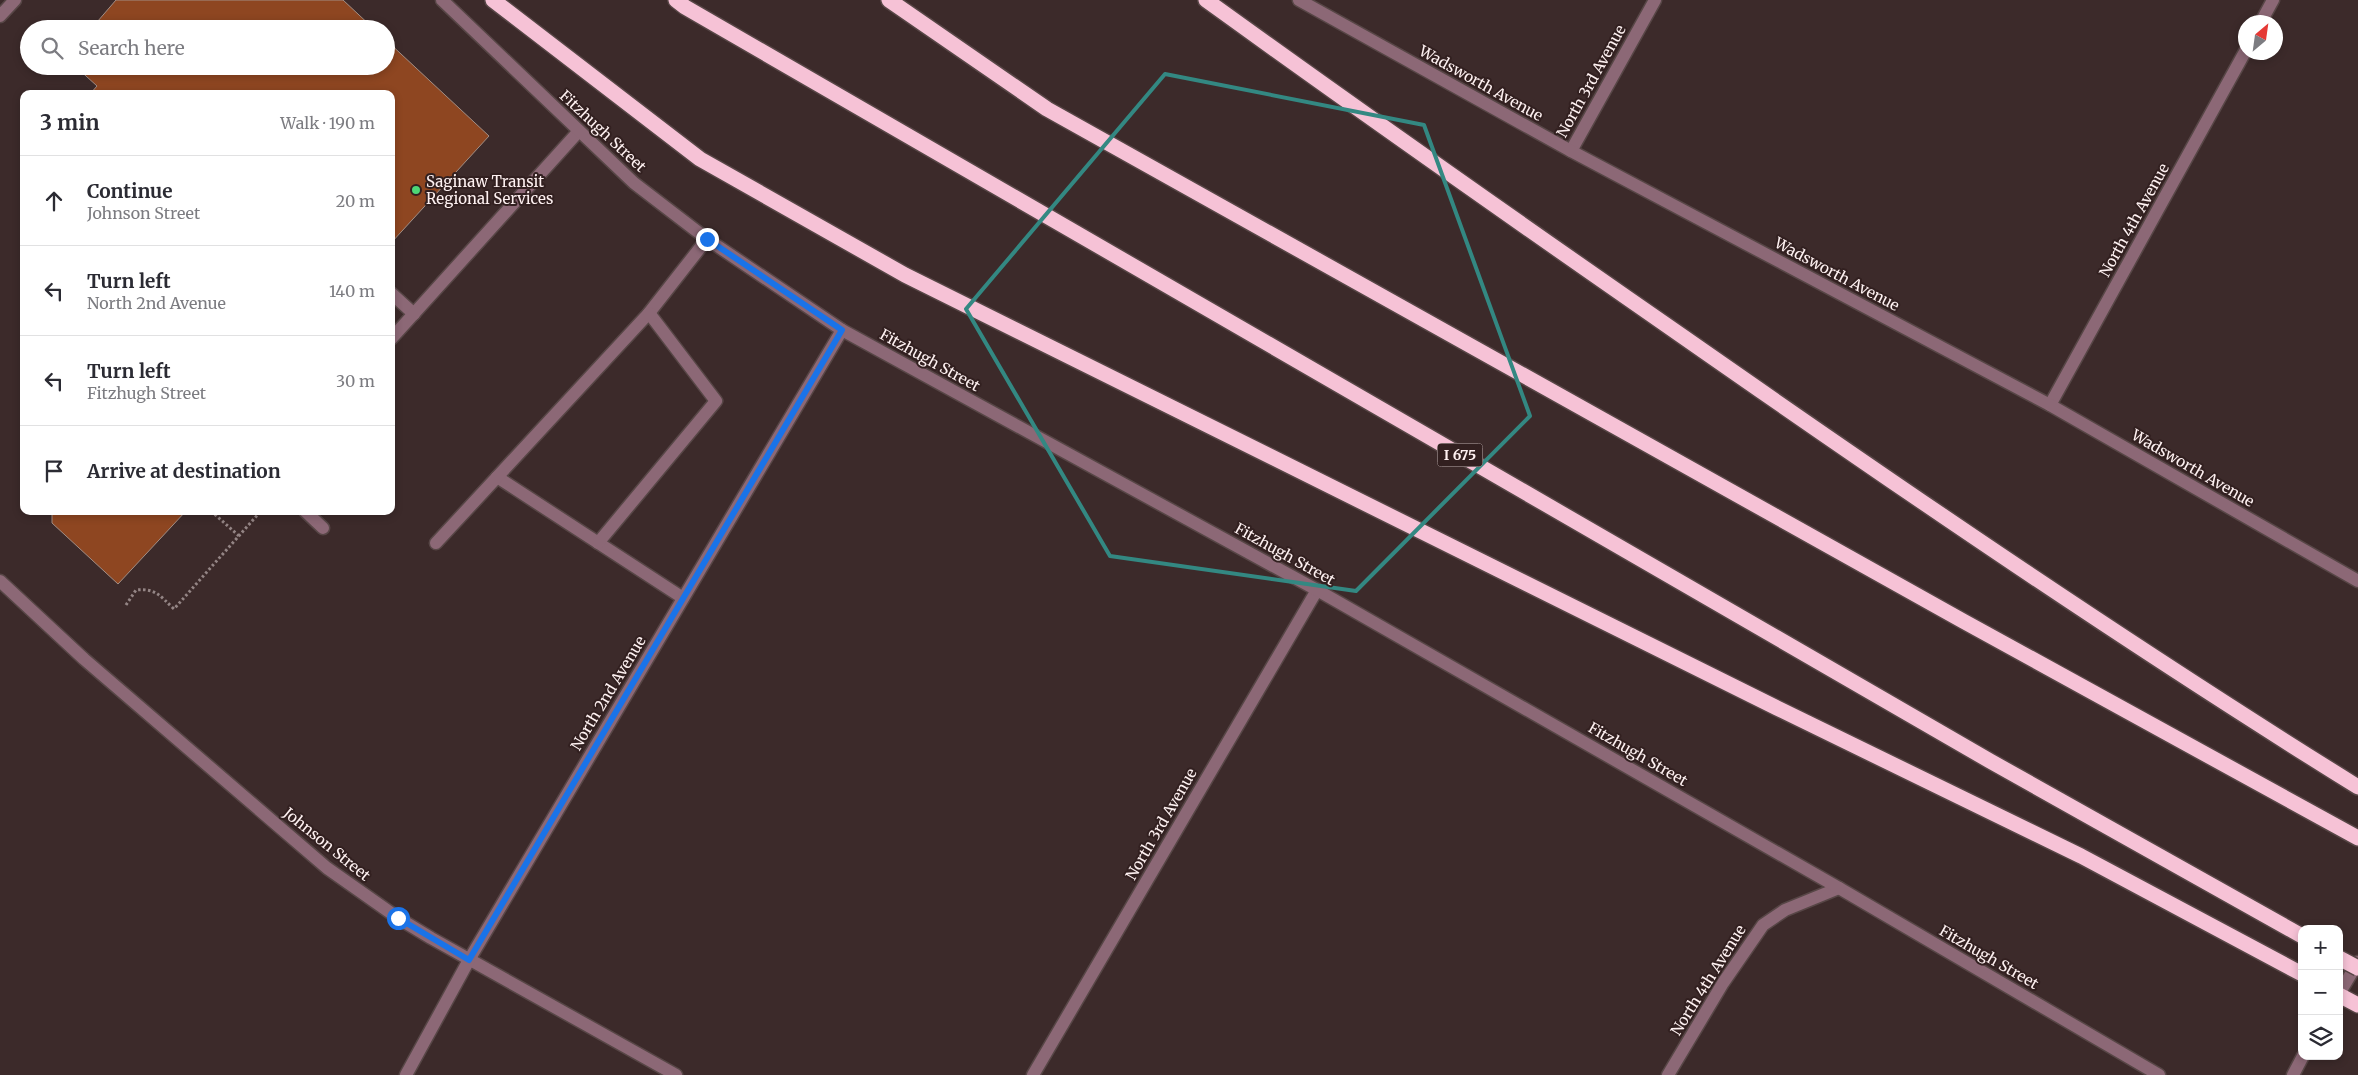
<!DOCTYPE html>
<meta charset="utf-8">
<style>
body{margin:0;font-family:Merriweather,serif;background:#f7f7f7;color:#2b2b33}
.controls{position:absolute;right:15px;bottom:15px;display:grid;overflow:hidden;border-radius:10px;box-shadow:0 2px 8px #0003}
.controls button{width:45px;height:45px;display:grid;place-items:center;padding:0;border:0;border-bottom:1px solid #e1e1e2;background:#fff;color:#2b2b33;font:25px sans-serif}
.compass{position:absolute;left:2238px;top:15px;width:45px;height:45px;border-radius:50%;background:#fff;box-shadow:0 2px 8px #0003;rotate:29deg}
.stop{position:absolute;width:15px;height:15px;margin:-11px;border:4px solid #1a73e8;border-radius:50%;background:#fff}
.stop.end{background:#1a73e8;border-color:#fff;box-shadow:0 1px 5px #0008}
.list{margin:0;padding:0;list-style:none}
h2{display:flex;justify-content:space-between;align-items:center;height:65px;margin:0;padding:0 20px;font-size:21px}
h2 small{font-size:16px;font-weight:400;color:#7c7c81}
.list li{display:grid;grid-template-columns:32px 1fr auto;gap:15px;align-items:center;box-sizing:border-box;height:90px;padding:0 20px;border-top:1px solid #e1e1e2}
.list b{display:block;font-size:19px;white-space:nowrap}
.list p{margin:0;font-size:16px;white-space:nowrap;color:#7c7c81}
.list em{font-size:16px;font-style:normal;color:#7c7c81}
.icon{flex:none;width:28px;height:28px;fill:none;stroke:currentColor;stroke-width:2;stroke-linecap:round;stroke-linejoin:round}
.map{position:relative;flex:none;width:2358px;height:1075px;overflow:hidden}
.search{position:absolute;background:#fff;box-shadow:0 2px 8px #0003;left:20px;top:20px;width:375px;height:55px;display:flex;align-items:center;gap:12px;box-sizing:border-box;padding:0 18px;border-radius:28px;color:#7c7c81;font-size:19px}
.panel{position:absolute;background:#fff;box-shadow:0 2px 8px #0003;left:20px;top:90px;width:375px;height:425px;border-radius:10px}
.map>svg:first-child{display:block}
.building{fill:#8e4621;stroke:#a28e85}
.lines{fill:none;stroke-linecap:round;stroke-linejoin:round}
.service-casing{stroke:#574646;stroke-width:15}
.minor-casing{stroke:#574646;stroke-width:15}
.tertiary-casing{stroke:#574646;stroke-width:15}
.motorway-casing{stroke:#574646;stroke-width:18}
.path{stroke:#948585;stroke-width:3;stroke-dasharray:2.5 2.5;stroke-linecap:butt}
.service{stroke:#8c6876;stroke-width:12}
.minor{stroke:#8c6876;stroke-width:12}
.tertiary{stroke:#8c6876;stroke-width:12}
.motorway{stroke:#f6c2d6;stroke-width:15}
.motorway-bridge-casing{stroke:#574646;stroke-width:18;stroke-linecap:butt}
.motorway-bridge{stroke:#f6c2d6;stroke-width:15}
.route{stroke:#1a73e8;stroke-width:6}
.marked{fill:none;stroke:#338882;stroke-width:4;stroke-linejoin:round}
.poi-dot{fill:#4dd676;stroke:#322020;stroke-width:2}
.labels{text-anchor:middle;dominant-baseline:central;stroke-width:4;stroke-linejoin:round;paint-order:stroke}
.shield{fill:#322020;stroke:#c1b2b2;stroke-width:1}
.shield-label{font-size:14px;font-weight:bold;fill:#fef1f1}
.street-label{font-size:15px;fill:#fef1f1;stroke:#322020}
.poi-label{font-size:15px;fill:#fef1f1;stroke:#322020;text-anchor:start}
</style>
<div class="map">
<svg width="2358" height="1075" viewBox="0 0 2358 1075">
<rect width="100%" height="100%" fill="#3c2a2a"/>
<!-- building -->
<g class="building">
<path d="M116 0H343L374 29H91Z"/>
<path d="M386 40 489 136 391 243V94H90L97 86 75 66H386Z"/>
<path d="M52 511H186L118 584 52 523Z"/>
</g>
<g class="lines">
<!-- service casing -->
<g class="service-casing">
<g id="service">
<path d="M391 293 414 314"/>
<path d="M391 339 579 131"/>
<path d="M497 477 683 598"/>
<path d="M305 511 323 528"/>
<path d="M436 543 649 313 707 239"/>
<path d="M598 543 716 401 649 313"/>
</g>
</g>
<!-- minor casing -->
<g class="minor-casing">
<g id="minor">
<path d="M2261 22 2273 0"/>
<path d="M1571 151 1655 0"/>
<path d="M2050 405 2246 50"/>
<path d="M469 960 842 330"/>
<path d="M1033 1075 1317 590"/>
<path d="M1668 1075 1723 983 1763 925 1785 910 1839 888"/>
</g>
</g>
<!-- tertiary casing -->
<g class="tertiary-casing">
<g id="tertiary">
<path d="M442 0 634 183 707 239 842 330 1317 590 1839 888 2159 1075"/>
<path d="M1299 0 1571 151 2050 405 2358 581"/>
<path d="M0 16 15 0"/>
<path d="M0 581 84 659 327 868 398 918 431 938 676 1075"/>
<path d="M2339 994 2358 962"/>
<path d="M406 1075 469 960"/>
<path d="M2293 1075 2303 1056"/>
</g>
</g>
<!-- motorway casing -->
<g class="motorway-casing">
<g id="motorway">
<path d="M493 0 700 159 905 275 1777 708 2081 856 2302 974"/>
<path d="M676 0 685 7 1990 761 2302 936"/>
<path d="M889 0 1047 109 1963 621 2358 838"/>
<path d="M1206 0C1364 114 1522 225 1682 336 1904 491 2128 644 2358 787"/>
<path d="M2339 995 2358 1005"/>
</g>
</g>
<!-- path -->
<g class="path">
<path d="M211 511 239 536"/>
<path d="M126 605 136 590C156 588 160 596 174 609L261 511"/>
</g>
<!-- service -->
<use href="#service" class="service"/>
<!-- minor -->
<use href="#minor" class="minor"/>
<!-- tertiary -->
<use href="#tertiary" class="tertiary"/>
<!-- motorway -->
<use href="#motorway" class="motorway"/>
<!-- motorway-bridge casing -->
<g class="motorway-bridge-casing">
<path id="motorway-bridge" d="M2339 958 2358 968"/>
</g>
<!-- motorway-bridge -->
<use href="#motorway-bridge" class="motorway-bridge"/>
</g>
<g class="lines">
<!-- route -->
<path class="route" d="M398 918 469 960 842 330 707 239"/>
</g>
<!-- marked area -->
<path class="marked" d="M1165 74 1424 125 1530 416 1356 591 1110 556 966 309Z"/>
<!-- markers -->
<circle class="poi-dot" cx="416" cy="190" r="5"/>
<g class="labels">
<!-- shield labels -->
<rect class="shield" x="1437.5" y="443.5" width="45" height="23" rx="4"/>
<g class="shield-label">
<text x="1460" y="455">I 675</text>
</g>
<!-- street labels -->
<g class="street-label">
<text transform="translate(1591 81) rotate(-61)">North 3rd Avenue</text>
<text transform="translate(1481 83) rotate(29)">Wadsworth Avenue</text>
<text transform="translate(603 131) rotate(43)">Fitzhugh Street</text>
<text transform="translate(2134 220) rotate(-61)">North 4th Avenue</text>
<text transform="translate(1837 274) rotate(28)">Wadsworth Avenue</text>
<text transform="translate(930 360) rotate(29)">Fitzhugh Street</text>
<text transform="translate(2193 468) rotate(30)">Wadsworth Avenue</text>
<text transform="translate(1285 554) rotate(29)">Fitzhugh Street</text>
<text transform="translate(608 693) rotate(-59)">North 2nd Avenue</text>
<text transform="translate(1638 754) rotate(30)">Fitzhugh Street</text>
<text transform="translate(1161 824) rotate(-60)">North 3rd Avenue</text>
<text transform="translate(327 844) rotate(39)">Johnson Street</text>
<text transform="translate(1989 957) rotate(30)">Fitzhugh Street</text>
<text transform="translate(1708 980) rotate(-58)">North 4th Avenue</text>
</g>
<!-- poi labels -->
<g class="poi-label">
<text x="426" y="181">Saginaw Transit<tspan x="426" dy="17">Regional Services</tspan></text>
</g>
</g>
</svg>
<div class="controls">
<button>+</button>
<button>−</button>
<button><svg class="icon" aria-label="layers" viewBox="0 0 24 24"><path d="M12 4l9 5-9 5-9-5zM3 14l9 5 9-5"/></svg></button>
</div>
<svg class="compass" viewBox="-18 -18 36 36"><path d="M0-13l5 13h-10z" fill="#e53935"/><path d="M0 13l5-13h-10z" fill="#7c7c81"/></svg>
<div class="stop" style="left:398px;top:918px"></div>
<div class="stop end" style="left:707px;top:239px"></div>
<div class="search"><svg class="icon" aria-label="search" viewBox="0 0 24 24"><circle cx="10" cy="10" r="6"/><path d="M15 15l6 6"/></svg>Search here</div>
<section class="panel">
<h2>3 min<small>Walk · 190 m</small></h2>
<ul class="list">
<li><svg class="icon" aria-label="ahead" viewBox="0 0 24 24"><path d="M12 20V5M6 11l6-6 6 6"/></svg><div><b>Continue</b><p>Johnson Street</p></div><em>20 m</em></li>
<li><svg class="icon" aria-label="left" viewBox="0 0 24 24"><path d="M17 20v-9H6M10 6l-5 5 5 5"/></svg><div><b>Turn left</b><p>North 2nd Avenue</p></div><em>140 m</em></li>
<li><svg class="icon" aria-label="left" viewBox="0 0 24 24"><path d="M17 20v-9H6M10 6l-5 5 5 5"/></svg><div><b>Turn left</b><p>Fitzhugh Street</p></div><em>30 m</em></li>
<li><svg class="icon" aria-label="arrive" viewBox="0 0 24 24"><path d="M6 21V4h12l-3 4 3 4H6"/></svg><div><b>Arrive at destination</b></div></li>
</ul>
</section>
</div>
